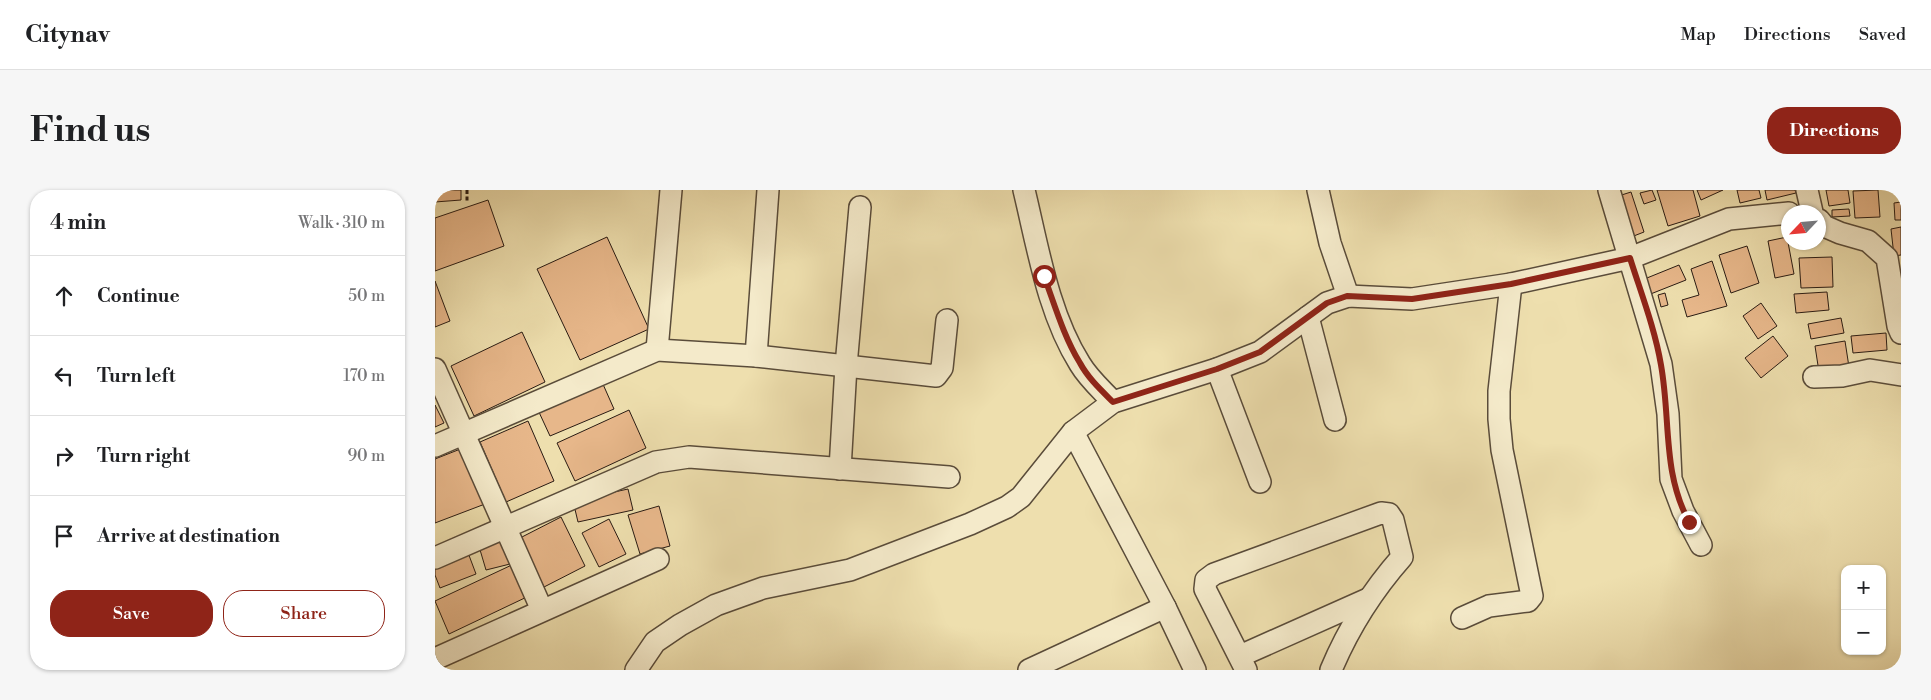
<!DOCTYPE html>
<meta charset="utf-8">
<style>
body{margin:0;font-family:"Libre Bodoni",serif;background:#f6f6f6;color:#202124}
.controls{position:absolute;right:15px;bottom:15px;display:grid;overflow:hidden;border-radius:10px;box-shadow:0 1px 4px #0004}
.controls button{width:45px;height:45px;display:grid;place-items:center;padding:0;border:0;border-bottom:1px solid #e0e0e0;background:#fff;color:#202124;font:25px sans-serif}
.compass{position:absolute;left:1346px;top:15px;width:45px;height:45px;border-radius:50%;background:#fff;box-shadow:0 1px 4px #0004;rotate:244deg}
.stop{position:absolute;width:15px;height:15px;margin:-11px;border:4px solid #8f2418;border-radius:50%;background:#fff}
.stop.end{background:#8f2418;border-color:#fff;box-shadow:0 1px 5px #0008}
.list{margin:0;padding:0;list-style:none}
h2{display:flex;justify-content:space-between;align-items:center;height:65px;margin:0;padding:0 20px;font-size:21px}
h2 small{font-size:16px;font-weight:400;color:#757577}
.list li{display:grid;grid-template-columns:32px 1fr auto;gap:15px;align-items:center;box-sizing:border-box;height:80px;padding:0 20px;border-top:1px solid #e0e0e0}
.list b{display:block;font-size:19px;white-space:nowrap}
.list em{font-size:16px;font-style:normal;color:#757577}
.actions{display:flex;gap:10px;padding:15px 20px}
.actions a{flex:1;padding:11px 0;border:1px solid #8f2418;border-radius:20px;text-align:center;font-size:18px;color:#8f2418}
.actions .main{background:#8f2418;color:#fff}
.icon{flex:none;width:28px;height:28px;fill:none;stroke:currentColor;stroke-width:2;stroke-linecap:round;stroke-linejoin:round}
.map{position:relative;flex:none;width:1466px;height:480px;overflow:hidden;border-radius:20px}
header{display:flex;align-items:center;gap:30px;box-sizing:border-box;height:70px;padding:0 25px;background:#fff;border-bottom:1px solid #e0e0e0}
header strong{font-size:24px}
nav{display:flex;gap:28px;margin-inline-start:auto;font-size:18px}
.intro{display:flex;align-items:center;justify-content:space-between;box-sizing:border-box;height:120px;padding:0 30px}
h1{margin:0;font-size:35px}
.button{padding:12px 22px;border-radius:20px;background:#8f2418;color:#fff;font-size:18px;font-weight:700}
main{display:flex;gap:30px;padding:0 30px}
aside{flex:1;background:#fff;border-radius:20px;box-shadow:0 1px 4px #0004}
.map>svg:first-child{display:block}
.building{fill:#e7b78a;stroke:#291b13}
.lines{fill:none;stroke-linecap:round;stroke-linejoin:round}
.minor-casing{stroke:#5a4c3a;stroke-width:24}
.path{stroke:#291b13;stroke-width:3;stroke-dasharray:4 2.5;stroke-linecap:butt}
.minor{stroke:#f4eaca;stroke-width:21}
.route{stroke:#8f2418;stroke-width:6}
</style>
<header>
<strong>Citynav</strong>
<nav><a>Map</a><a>Directions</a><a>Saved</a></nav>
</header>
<div class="intro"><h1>Find us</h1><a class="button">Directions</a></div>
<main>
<aside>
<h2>4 min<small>Walk · 310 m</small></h2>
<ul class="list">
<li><svg class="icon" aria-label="ahead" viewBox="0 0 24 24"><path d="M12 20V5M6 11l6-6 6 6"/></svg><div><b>Continue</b></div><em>50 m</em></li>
<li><svg class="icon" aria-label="left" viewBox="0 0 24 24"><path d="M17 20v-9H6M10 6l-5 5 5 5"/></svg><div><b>Turn left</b></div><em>170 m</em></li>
<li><svg class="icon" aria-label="right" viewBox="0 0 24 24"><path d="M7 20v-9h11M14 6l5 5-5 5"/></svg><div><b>Turn right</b></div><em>90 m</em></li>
<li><svg class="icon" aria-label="arrive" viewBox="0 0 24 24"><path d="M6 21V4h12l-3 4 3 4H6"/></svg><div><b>Arrive at destination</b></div></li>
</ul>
<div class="actions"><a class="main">Save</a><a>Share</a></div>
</aside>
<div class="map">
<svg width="1466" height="480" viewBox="0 0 1466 480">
<rect width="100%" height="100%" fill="#eedfae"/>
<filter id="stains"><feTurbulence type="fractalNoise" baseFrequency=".004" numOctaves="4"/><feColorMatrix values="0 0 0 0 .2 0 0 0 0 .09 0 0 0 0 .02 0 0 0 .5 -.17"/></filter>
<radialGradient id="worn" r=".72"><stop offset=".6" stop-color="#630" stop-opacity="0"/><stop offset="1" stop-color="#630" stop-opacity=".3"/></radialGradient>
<!-- building -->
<g class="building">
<path d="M0 0H26V10L0 12Z"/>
<path d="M1217 0 1221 10 1209 14 1205 3Z"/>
<path d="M1222 0H1258L1265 26 1233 36Z"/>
<path d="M1262 0H1288L1266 10Z"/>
<path d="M1302 0H1324L1326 8 1305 13Z"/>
<path d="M1330 0H1360L1361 3 1332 10Z"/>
<path d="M1391 0H1413L1415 13 1394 16Z"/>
<path d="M1443 0 1445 27 1420 28 1418 1Z"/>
<path d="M1196 2 1209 42 1191 49 1177 8Z"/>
<path d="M53 10 69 56 0 81V28Z"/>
<path d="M1466 12V30H1460L1459 13Z"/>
<path d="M1414 19 1415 26 1397 27V20Z"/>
<path d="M1466 37V65L1459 66 1456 39Z"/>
<path d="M172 47 214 139 145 170 102 79Z"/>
<path d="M1352 47 1359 84 1340 88 1333 51Z"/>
<path d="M1312 56 1324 93 1296 103 1284 65Z"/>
<path d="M1397 67 1398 97 1366 98 1364 68Z"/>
<path d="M1277 71 1292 116 1252 127 1247 110 1264 105 1256 79Z"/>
<path d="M1244 75 1251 90 1213 105 1207 90Z"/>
<path d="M0 91 15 131 0 137Z"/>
<path d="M1392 102 1394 120 1361 123 1359 104Z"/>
<path d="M1230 103 1233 115 1226 117 1223 105Z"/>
<path d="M1326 113 1342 136 1323 149 1308 126Z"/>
<path d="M1406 128 1409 143 1376 149 1373 134Z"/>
<path d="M87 142 110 192 39 226 16 176Z"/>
<path d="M1451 143 1452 160 1418 163 1416 146Z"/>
<path d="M1338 146 1353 166 1326 188 1310 168Z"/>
<path d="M1410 151 1414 177 1384 182 1380 156Z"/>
<path d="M167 192 179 219 115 246 103 220Z"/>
<path d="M0 215 9 233 0 237Z"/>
<path d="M194 220 211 258 140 291 122 253Z"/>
<path d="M93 231 119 291 71 312 45 252Z"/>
<path d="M28 258 50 314 0 333V269Z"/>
<path d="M193 299 198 320 143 332 138 311Z"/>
<path d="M224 316 235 356 205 364 193 325Z"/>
<path d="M126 327 150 376 109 397 85 348Z"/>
<path d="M174 329 191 364 164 377 147 343Z"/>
<path d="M68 347 75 374 51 380 43 353Z"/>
<path d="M32 360 41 384 5 398 0 385V372Z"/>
<path d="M81 373 96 405 14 444 0 411Z"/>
</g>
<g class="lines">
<!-- minor casing -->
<g class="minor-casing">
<g id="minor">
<path d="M589 0C603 58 613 123 645 174 654 189 667 200 678 212"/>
<path d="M883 0 895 53 913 106"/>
<path d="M1174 0 1226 174 1233 224 1236 289 1248 321 1266 355"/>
<path d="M1372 0 1377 22"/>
<path d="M1384 30 1389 36 1405 43 1433 51 1452 68 1463 136 1466 143"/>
<path d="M873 127 900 230"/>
<path d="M222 160 236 0"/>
<path d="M321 166 333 0"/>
<path d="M0 179 107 420"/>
<path d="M782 179 825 292"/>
<path d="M1379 187 1407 186 1435 180 1466 185"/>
<path d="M638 242 730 417 760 480"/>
<path d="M0 256 222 160 321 166 501 186 507 178 512 130"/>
<path d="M405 279 411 176 425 17"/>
<path d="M0 368 221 272 254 267 514 287"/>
<path d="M1027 428 1054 416 1093 411 1097 406 1067 260 1064 229V201L1076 94"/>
<path d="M805 466 933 409"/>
<path d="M0 469 223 369"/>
<path d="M201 480 220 452 245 435 281 415 328 398 415 380 535 334 572 317 586 307 638 242 678 212 782 179 825 162 892 113 913 106 977 109 1076 94 1195 68 1294 29 1354 23"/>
<path d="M594 480 730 417"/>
<path d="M811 480 770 399 771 390 779 384 946 323 954 324 958 330 967 367C937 401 914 437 896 480"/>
</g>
</g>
<!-- path -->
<path class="path" d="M32 0V11"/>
<!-- minor -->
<use href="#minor" class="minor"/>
</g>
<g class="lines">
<!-- route -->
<path class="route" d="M609 86C620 116 629 147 645 173 653 188 666 200 678 212L782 179 825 162 892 113 912 106 977 109 1076 94 1195 68C1206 103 1220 139 1226 175 1236 231 1227 281 1254 332"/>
</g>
<rect width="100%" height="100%" filter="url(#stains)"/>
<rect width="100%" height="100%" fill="url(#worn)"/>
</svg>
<div class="controls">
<button>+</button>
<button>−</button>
</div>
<svg class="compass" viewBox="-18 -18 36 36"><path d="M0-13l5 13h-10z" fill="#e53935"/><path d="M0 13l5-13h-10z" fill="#757577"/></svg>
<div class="stop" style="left:609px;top:86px"></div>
<div class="stop end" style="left:1254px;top:332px"></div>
</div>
</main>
